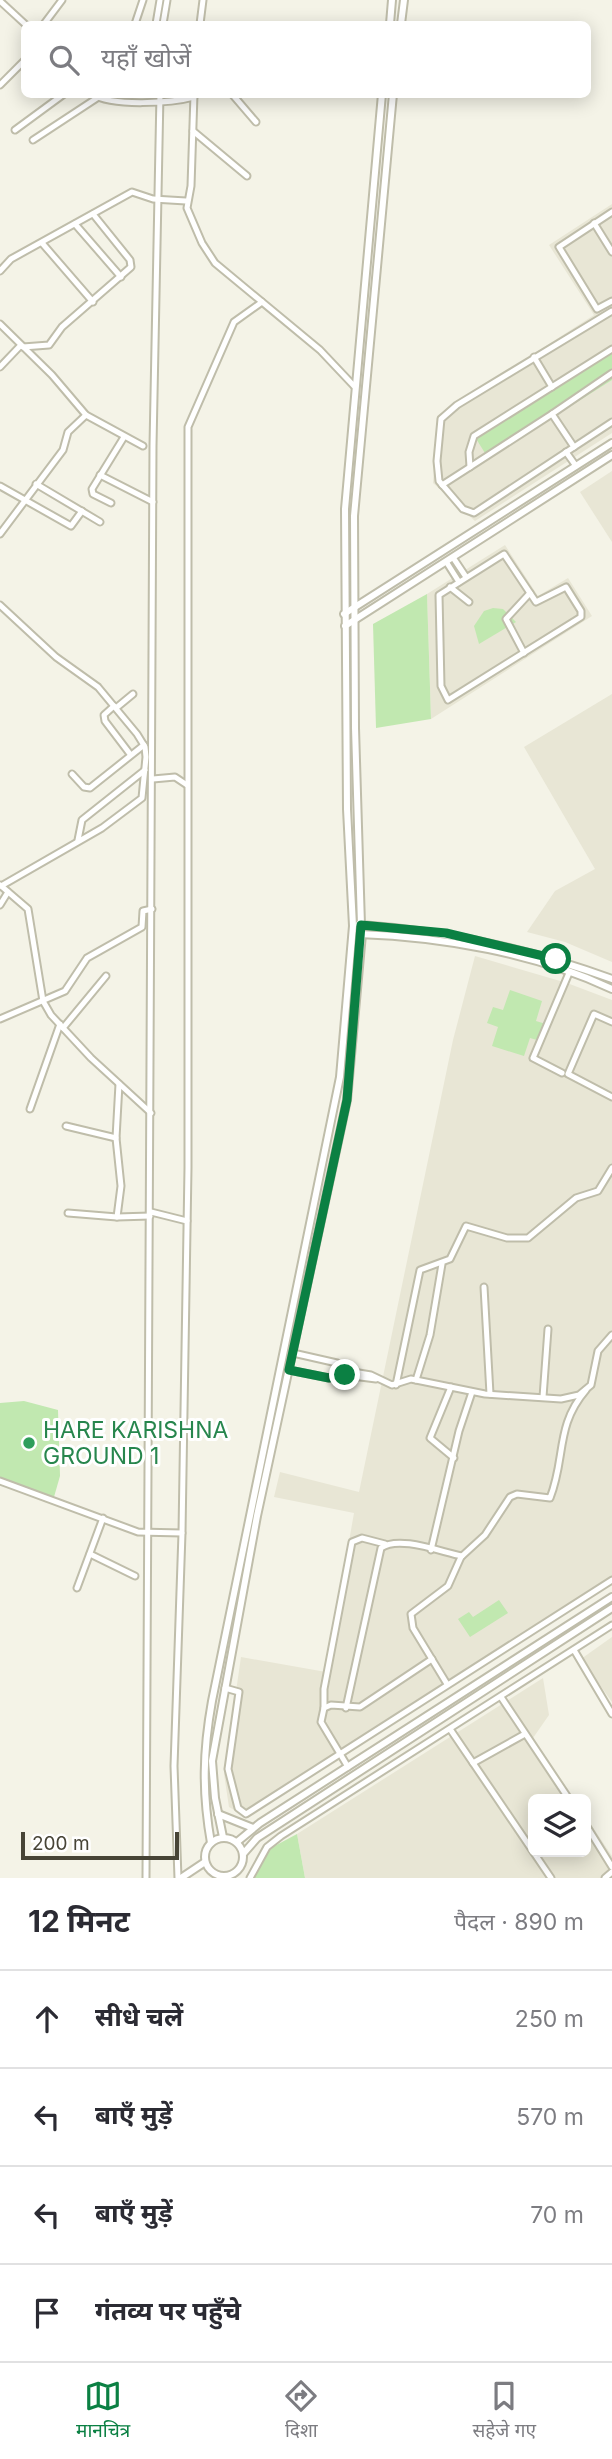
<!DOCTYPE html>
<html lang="hi">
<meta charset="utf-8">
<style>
body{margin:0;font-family:Inter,"Noto Sans Devanagari",sans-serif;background:#f7f7f7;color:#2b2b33}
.controls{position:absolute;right:21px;bottom:21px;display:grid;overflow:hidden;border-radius:10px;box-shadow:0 4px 18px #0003}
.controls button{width:63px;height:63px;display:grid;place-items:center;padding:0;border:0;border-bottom:2px solid #e1e1e2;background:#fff;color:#2b2b33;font:35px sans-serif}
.scale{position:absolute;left:21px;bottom:18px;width:158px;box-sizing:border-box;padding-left:7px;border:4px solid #474436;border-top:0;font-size:19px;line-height:24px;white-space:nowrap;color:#474436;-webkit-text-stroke:5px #fff;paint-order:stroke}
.stop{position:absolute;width:21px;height:21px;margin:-16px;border:5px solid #0b8043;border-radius:50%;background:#fff}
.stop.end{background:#0b8043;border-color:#fff;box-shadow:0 2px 7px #0008}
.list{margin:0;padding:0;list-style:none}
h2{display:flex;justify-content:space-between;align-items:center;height:91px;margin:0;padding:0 28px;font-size:30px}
h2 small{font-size:23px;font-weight:400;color:#7c7c81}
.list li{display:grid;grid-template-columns:46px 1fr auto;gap:21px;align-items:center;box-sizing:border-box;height:98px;padding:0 28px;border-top:2px solid #e1e1e2}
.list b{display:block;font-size:26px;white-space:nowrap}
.list em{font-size:23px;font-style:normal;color:#7c7c81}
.icon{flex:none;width:38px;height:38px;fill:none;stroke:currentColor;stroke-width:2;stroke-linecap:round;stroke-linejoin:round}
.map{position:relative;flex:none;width:612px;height:1878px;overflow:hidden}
.search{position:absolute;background:#fff;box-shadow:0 4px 18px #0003;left:21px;right:21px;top:21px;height:77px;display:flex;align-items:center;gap:18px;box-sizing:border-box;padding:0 24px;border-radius:10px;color:#7c7c81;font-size:26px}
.sheet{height:483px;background:#fff}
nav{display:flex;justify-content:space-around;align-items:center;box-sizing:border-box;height:98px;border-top:2px solid #e1e1e2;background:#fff;font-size:19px;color:#7c7c81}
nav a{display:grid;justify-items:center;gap:4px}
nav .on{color:#0b8043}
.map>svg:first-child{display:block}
.residential{fill:#e8e6d5}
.green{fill:#c1e8b0}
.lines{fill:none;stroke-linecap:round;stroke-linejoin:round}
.minor-casing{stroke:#bfbdaa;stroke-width:9}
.tertiary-casing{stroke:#bfbdaa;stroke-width:10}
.minor{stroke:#fff;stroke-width:5}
.tertiary{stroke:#fff;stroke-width:6}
.route{stroke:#0b8043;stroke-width:9}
.leisure-dot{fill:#2e9e5b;stroke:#fff;stroke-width:2.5}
.labels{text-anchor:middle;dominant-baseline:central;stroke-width:6;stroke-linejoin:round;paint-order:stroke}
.leisure-label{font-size:23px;fill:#27864d;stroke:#fff;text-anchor:start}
</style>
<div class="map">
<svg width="612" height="1878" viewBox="0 0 612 1878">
<rect width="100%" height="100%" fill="#f4f3e7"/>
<!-- residential -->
<g class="residential">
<path d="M612 204V433L475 521 433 483 437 416 594 315 549 245Z"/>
<path d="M612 471V542L580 492Z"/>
<path d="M505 545 538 596 568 578 592 616 431 719 427 594Z"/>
<path d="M612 694V962L565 942 527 932 555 891 595 869 524 747Z"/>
<path d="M475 956 567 983 612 1000V1576L451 1679 248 1818 229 1807 224 1774 241 1657 326 1672 354 1513 274 1497 280 1472 359 1492 453 1040Z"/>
<path d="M612 1637V1702L581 1659Z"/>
<path d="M543 1678 549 1715 533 1738 574 1799H533V1852H586V1817L612 1856V1878H305L297 1834Z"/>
</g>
<!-- green -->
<g class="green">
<path d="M612 351V380L488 458 475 437Z"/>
<path d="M427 594 431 719 376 728 373 624Z"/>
<path d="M493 608 503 609 516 622 479 644 474 626 484 611Z"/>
<path d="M510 990 542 1001 536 1021 549 1025 544 1042 530 1038 524 1056 492 1046 498 1027 487 1023 493 1007 503 1010Z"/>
<path d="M24 1401 58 1410 60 1476 54 1497 0 1479V1403Z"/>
<path d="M499 1600 508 1613 470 1637 458 1619 469 1612 473 1617Z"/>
<path d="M297 1834 305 1878H254L269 1849Z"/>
</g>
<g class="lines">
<!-- minor casing -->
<g class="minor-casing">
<g id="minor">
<path d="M0 1 25 24"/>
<path d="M44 24 62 0"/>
<path d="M135 24 143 0"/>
<path d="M156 24 160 0"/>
<path d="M163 24 167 0"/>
<path d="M200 24 203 0"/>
<path d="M0 85 24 61"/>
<path d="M92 94C112 107 172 103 194 97"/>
<path d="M194 94 191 186 187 208 202 243 215 263 320 350 354 386"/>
<path d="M232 94 256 122"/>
<path d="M15 130 64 94"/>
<path d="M193 131 247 176"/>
<path d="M33 140 97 98"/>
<path d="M612 212 559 247 597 309 612 301"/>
<path d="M594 223 612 252"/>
<path d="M75 224 121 277"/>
<path d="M42 243 93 302"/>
<path d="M0 271 11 259 132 192 153 199 186 201"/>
<path d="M612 311 457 405 441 419 437 461 439 481 463 509 474 513 574 447 552 414 612 373"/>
<path d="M0 324 52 375 86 415 143 446"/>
<path d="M23 347 49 345 62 327 131 267 130 260 93 214"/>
<path d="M534 357 552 387"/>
<path d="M0 367 21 345"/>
<path d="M552 414 470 467 469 452 474 436 612 349"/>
<path d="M574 447 612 422"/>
<path d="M566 452 576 466"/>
<path d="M100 475 153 502"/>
<path d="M36 484 100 522"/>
<path d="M442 485 470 467"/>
<path d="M0 486 71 526 82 511"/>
<path d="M111 503 93 494 92 489 124 437"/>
<path d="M0 534 63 450 68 432 86 415"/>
<path d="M504 554 536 602 566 587 581 611V617L448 700 441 686 439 595Z"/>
<path d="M454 559 466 577"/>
<path d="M447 563 459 582"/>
<path d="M450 587 469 602"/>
<path d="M0 605 56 657 98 687 137 734 145 747 146 757 142 798 102 828 1 886"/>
<path d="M524 653 506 619 530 593"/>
<path d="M114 706 104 715 105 721 130 754"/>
<path d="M116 708 133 694"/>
<path d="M72 774 84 787 90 788 144 745"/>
<path d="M153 779 175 777 187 785"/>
<path d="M78 840 82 820 145 770"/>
<path d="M0 885 28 909 43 1001 51 1015 91 1058 151 1113"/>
<path d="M0 905 8 892"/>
<path d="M0 1019 65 991 87 958 142 927 143 911 152 909"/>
<path d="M612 1022 594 1014 568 1074 612 1097"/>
<path d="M63 1028 106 976"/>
<path d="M562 1073 533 1058 569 973"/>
<path d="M30 1109 60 1024"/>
<path d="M66 1126 116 1138"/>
<path d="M151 1212 187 1221"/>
<path d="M68 1213 117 1217 150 1216"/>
<path d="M117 1217 121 1186 116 1138 119 1084"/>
<path d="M484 1287 490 1394"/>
<path d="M293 1353 337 1363 347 1371 371 1375 392 1385 411 1379 485 1394 561 1399 579 1395 591 1385 598 1351 612 1335"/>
<path d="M289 1370 329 1378 345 1375 376 1379"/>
<path d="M416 1380 430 1335 442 1264"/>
<path d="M396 1385 420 1270 450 1259 466 1226 507 1238H528L576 1198 598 1191 612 1168"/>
<path d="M451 1387 430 1438 454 1458"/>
<path d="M543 1397 548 1329"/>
<path d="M0 1481 138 1532 182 1533"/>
<path d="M431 1550 459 1431 472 1392"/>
<path d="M90 1554 135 1576"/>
<path d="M77 1588 103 1518"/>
<path d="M574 1650 612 1714"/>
<path d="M447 1684 413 1628 411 1614 448 1586 461 1557 485 1535 510 1497 517 1494 550 1498C566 1458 555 1426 586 1390"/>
<path d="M225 1688 239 1692 228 1769 238 1808 246 1814 612 1580"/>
<path d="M501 1697 569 1799"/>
<path d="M324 1708V1689L352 1542 362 1538 385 1544"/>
<path d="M346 1708 381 1548C399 1535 441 1552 462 1556"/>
<path d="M450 1729 551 1878"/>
<path d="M473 1763 525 1734"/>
<path d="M348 1767 321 1722 324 1708 331 1705 360 1707 432 1659"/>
<path d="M586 1825 612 1867"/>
<path d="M146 1878 153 446 160 94"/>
<path d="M178 1878 174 1766 182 1533 188 1168V427L234 322 262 302"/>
<path d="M250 1878 267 1847 281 1836 612 1625"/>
<path d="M605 1878 612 1872"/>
</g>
</g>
<!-- tertiary casing -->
<g class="tertiary-casing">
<g id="tertiary">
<path d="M390 24 392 0"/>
<path d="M401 24 404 0"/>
<path d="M393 94 354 516 355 728 361 925C448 931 530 949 612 979"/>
<path d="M344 614 612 443"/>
<path d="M345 626 612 455"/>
<path d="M359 934C444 937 535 953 612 989"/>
<path d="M218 1814 253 1828"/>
<path d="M223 1837 215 1798 212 1761 257 1516 347 1100 362 934 361 925 359 924"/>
<circle cx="224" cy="1857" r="19"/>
<path d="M237 1842 260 1823 612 1597"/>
<path d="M211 1843C202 1792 203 1751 212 1701L340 1077 353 926 347 809 345 509 382 94"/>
<path d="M243 1854 257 1838 612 1608"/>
<path d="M181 1878 205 1862"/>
</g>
</g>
<!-- minor -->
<use href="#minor" class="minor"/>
<!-- tertiary -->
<use href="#tertiary" class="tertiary"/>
</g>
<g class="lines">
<!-- route -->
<path class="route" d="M345 1375 329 1378 289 1370 347 1100 361 925 446 933 556 959"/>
</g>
<!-- markers -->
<circle class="leisure-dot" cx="29" cy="1443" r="7"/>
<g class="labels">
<!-- leisure labels -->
<g class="leisure-label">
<text x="43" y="1430">HARE KARISHNA<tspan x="43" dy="26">GROUND 1</tspan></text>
</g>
</g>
</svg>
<div class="controls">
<button><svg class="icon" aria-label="layers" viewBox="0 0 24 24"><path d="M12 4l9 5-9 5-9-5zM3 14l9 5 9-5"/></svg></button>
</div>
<div class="scale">200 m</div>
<div class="stop" style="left:556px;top:959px"></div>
<div class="stop end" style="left:345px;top:1375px"></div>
<div class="search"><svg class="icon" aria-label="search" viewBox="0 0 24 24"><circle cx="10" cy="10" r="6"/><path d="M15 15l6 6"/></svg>यहाँ खोजें</div>
</div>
<section class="sheet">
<h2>12 मिनट<small>पैदल · 890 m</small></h2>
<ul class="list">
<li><svg class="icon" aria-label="ahead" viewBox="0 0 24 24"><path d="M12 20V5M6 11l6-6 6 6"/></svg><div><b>सीधे चलें</b></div><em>250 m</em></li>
<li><svg class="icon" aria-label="left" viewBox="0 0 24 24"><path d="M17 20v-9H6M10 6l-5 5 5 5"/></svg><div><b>बाएँ मुड़ें</b></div><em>570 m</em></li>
<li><svg class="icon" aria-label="left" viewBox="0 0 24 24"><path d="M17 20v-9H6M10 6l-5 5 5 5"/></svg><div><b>बाएँ मुड़ें</b></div><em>70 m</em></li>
<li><svg class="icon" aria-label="arrive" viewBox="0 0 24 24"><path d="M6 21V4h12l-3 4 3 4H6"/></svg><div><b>गंतव्य पर पहुँचे</b></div></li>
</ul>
</section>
<nav>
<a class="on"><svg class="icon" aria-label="map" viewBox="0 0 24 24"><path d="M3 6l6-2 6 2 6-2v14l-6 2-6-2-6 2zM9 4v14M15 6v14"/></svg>मानचित्र</a>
<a><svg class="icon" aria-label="directions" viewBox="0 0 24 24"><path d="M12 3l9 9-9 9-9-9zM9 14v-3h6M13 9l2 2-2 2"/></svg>दिशा</a>
<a><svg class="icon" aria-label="saved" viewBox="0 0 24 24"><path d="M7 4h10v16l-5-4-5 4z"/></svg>सहेजे गए</a>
</nav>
